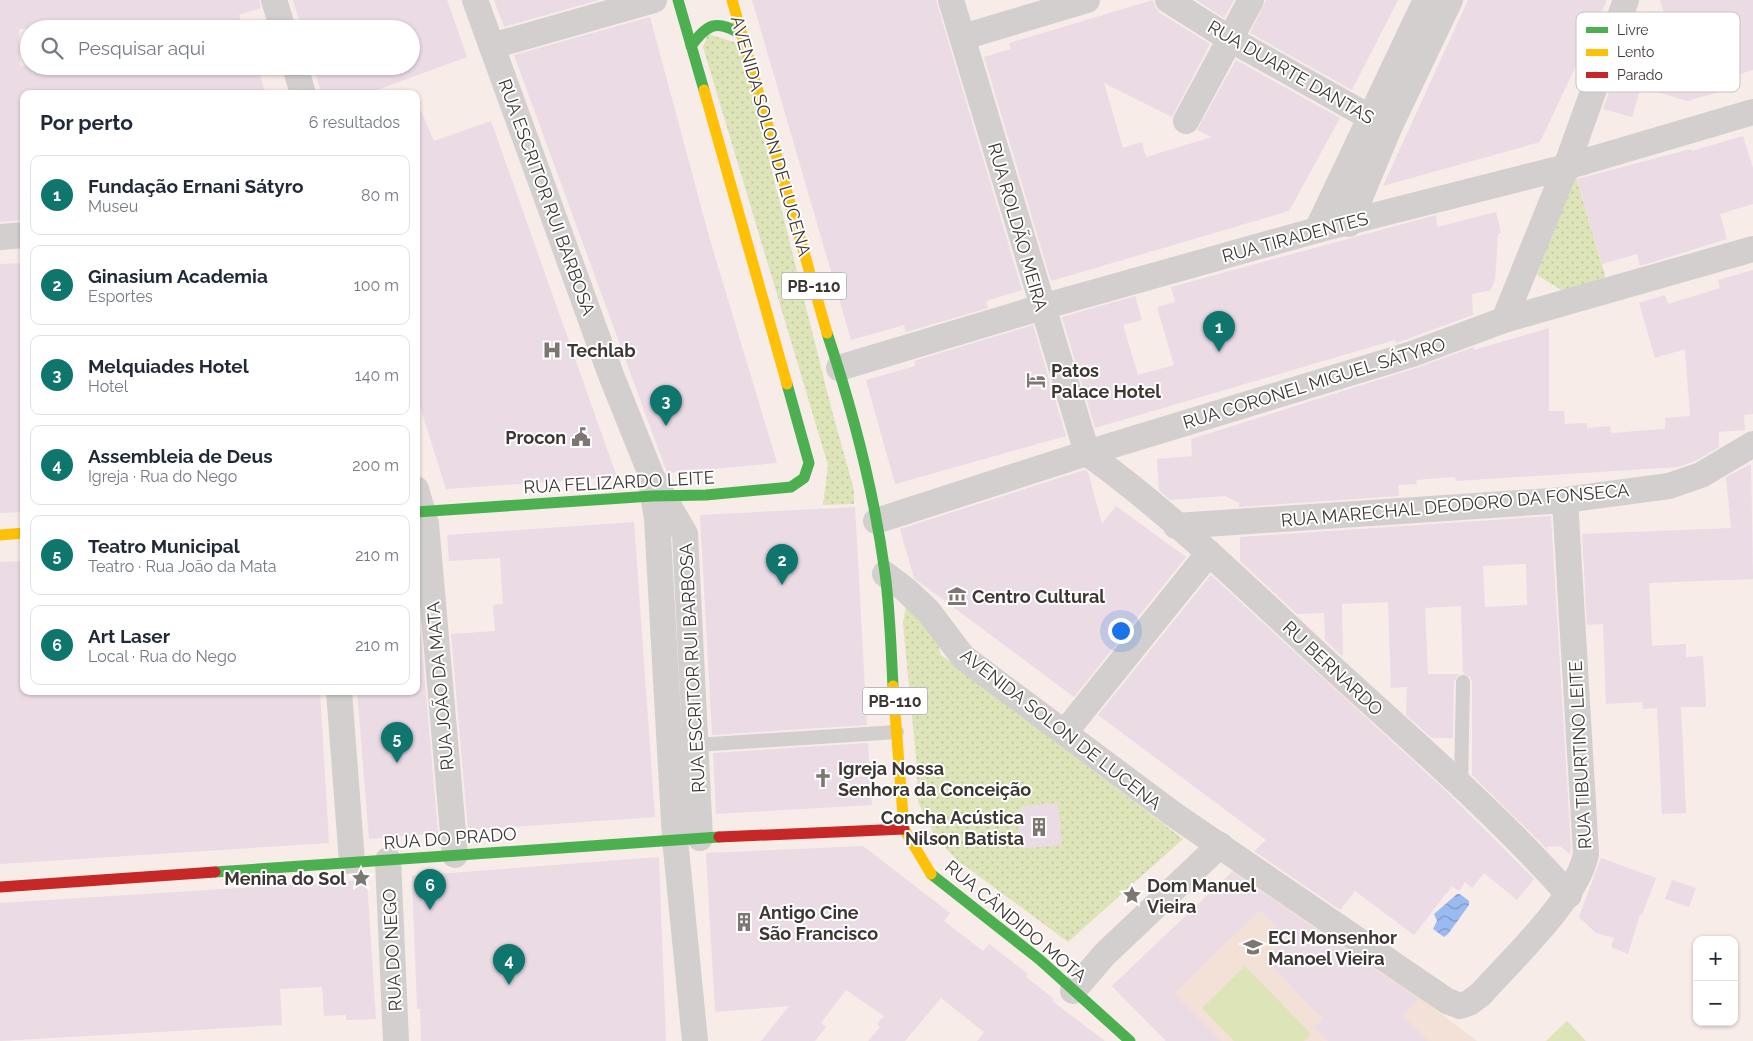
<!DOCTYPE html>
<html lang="pt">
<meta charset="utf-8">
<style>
body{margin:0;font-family:Raleway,sans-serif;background:#f2f2f3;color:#1f2937}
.controls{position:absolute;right:15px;bottom:15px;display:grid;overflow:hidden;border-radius:10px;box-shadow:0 1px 4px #0004}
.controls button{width:45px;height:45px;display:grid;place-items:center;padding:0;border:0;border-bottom:1px solid #e0e1e3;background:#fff;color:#1f2937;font:25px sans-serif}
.you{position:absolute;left:1120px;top:630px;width:18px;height:18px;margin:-12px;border:4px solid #fff;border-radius:50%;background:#1a73e8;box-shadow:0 0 0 8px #1a73e833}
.badge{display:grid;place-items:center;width:32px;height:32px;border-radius:50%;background:#0f766e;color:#fff;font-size:16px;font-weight:700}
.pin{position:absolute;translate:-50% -41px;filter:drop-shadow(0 1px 2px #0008)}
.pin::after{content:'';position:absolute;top:26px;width:18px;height:15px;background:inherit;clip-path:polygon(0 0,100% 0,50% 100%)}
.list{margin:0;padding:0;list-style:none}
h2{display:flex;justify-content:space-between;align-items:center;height:65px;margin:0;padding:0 20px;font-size:21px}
h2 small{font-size:16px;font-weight:400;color:#747a83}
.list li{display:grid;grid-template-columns:32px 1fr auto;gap:15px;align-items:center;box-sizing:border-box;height:80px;margin:0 10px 10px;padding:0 10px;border:1px solid #e0e1e3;border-radius:10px}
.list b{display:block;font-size:19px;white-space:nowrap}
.list p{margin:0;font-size:16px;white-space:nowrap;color:#747a83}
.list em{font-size:16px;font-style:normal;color:#747a83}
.icon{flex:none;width:28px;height:28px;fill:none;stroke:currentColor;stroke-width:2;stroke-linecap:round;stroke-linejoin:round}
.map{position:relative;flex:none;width:1753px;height:1041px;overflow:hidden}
.search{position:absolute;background:#fff;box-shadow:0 1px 4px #0004;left:20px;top:20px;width:400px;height:55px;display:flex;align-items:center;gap:12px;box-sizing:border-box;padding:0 18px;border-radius:28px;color:#747a83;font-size:19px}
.panel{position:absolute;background:#fff;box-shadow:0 1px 4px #0004;left:20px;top:90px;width:400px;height:605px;border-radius:10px}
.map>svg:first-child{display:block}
.built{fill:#f3e1d7}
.grass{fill:url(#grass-dots)}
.garden{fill:#dce4b8}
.water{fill:url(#water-waves)}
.building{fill:#ebdbe5;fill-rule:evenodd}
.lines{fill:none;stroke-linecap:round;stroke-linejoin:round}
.lane{stroke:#d2cfce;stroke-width:14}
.street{stroke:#d2cfce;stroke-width:26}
.fast{stroke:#4caf50;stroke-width:11}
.slow{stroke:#ffc107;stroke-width:11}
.jam{stroke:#c62828;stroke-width:11}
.labels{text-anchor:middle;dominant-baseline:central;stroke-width:4;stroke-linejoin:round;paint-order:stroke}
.shield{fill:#fff;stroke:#777270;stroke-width:1}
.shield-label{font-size:16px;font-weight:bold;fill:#3d3633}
.street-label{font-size:18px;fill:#3d3633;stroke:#fff}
.poi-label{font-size:18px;font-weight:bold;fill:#3d3633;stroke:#fff;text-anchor:start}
.key{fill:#fff;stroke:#c5c3c2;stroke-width:1}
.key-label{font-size:14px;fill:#3d3633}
</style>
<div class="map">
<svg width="1753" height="1041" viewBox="0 0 1753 1041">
<defs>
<pattern id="grass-dots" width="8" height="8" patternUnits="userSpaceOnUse" patternTransform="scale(1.25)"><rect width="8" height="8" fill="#dce4b8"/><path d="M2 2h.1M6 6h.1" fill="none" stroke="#bec49f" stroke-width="1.8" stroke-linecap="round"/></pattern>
<pattern id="water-waves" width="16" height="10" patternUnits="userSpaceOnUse" patternTransform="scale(1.25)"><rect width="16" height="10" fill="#9bbaf1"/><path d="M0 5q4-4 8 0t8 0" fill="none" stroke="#8098c4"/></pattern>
</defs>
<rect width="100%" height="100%" fill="#f7ece7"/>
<!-- built -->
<path class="built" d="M1242 862 1309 914 1477 1041H1166L1112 986Z"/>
<!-- grass -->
<g class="grass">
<path d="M708 34 740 44 832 411 854 490V504L823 505 828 465 703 47Z"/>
<path d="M1574 170 1606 279 1563 291 1537 275Z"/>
<path d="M907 598 932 620 941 655 1183 839 1068 942 957 860 936 838 918 802 916 757 903 624Z"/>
</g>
<!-- garden -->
<g class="garden">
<path d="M1245 966 1311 1034 1304 1041H1234L1202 1008Z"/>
<path d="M1567 1021 1586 1041H1546Z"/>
</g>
<!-- water -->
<path class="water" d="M1457 894H1460L1469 901V905L1448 934 1444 937 1433 929 1437 921 1434 914Z"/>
<!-- building -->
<g class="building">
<path d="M0 0H259L261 8 239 15 243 29H19L20 66H258L265 94H24V220L0 222Z"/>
<path d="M293 0H447L467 57 366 94H322L313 66H411V29H302Z"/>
<path d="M494 0H599L504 27Z"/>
<path d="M752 0H936L1022 290 986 301 988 308 906 332 904 325 851 340Z"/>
<path d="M1153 0 1155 7 1160 13 1210 44 1172 117 1104 83 1123 148 1142 142 1146 157 1212 137 1197 130 1236 60 1340 118 1289 211 1051 281 984 57 1011 49 1009 43Z"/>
<path d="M1196 0H1234L1224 18Z"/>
<path d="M1266 0H1398L1352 90 1250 33Z"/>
<path d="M1468 0H1607L1540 142 1383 186Z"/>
<path d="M1660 0H1753V70L1715 82 1719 92 1687 101 1641 87 1632 117 1603 109 1637 14 1667 23Z"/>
<path d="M650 17 710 240 777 463 667 473 514 55Z"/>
<path d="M416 99 434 141 491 121 617 477 446 489 416 394Z"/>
<path d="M1743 136 1753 168V204L1720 214 1727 239 1640 266 1637 254 1602 264 1577 179 1691 149 1692 151Z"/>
<path d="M1496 212 1501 233 1498 234 1495 280 1491 290 1472 294 1473 315 1396 343 1395 340 1095 428 1062 317 1135 296 1142 320 1123 325 1138 375 1174 365 1157 307 1175 302 1171 287 1436 215 1437 227Z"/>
<path d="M24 263V512L0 513V264Z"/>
<path d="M1753 270V414L1744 415 1745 430 1719 432V447L1695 461 1678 467 1599 472 1456 481 1455 477 1416 480 1417 484 1398 485 1399 496 1239 507V503L1225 496 1170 500 1159 490 1157 459 1192 456 1191 439 1416 368 1474 347V350L1549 328V411H1564L1565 424 1587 423V428L1610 426 1611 433 1665 429V418L1690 416 1685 349 1655 358 1639 303 1665 295 1668 304 1720 288 1718 280Z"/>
<path d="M1033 325 1066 436 895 484 866 380 915 366 914 361Z"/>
<path d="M1751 464 1753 579 1649 583 1652 646 1686 644V657L1703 656 1705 688 1706 707H1681L1686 813 1662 814 1657 708 1643 709 1642 702 1606 704 1603 624 1587 625 1582 534 1731 528 1726 477Z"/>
<path d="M1084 470 1088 472 1102 524 1116 506 1186 557 1074 697 914 578 900 529Z"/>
<path d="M855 507 867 725 712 735 700 515Z"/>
<path d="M1551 516 1571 848 1570 854 1560 846 1547 847 1548 850 1472 775V682L1470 677 1463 673 1461 606 1425 608 1428 674H1459L1454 682 1453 738H1432L1406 715 1407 687 1391 688 1388 602 1342 604 1343 657 1325 640 1324 613 1297 614 1240 561V537ZM1526 564 1527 605 1485 607 1483 566Z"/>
<path d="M634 522 655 817 468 830 451 634 495 631 493 605 503 604 500 558 449 561 447 535Z"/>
<path d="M24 561V691H320L329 843 0 864V562Z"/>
<path d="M1211 575 1446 791 1534 879 1517 900 1484 873 1472 888 1465 882 1459 891 1452 886 1414 935 1355 891 1340 910 1254 851 1266 840 1098 715Z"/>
<path d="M416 636H421L438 833 369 839 357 691H416Z"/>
<path d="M868 743 872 805 716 814 713 753Z"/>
<path d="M1058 803 1062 845 1020 849 1017 813 1023 806Z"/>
<path d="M863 846 950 913 944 921 983 951 989 944 1028 974 1026 977 1054 999 1052 1001 1105 1041H977L984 1032 941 998 905 1041H868L880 1027 877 1024 884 1016 846 990 821 1023 826 1027 815 1041H761L789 1006 715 1012 706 853Z"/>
<path d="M659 857 666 1041H421L420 1009H417L412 876Z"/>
<path d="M1601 858 1656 878 1642 915 1640 914 1628 954 1611 947 1614 938 1596 933 1579 917Z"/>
<path d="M1232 872 1418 999 1403 1015 1428 1041H1328L1314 1027 1323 1019 1265 959 1287 938 1260 910 1174 993 1221 1041H1166L1112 986Z"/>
<path d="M367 880 376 1019 346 1020V1015L324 1016 322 987 280 989 282 1025 0 1041V903Z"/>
<path d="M1672 880 1696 888 1689 907 1665 899Z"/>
</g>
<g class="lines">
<!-- lane -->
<g class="lane">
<path d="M696 745 897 732"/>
<path d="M1461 786 1463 682"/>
</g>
<!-- street -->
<g class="street">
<path d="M274 0 283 29"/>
<path d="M475 0 611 375 652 477 685 534 700 838"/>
<path d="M951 0 1087 453"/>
<path d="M1168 0 1230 39 1389 128"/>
<path d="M963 37 1087 0"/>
<path d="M492 46 654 0"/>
<path d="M295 66 303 94"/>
<path d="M1186 121 1251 0"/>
<path d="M1349 224 1389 128 1450 0"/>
<path d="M1317 230 1426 0"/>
<path d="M0 237 24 235"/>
<path d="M1504 320 1566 167 1626 0"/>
<path d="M839 368 1042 307 1317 230 1566 167 1753 112"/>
<path d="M1087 453C1177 518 1256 597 1337 672 1416 744 1498 815 1569 895"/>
<path d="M652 488 657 519 675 839 695 1041"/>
<path d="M416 489 426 524 455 855"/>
<path d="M876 521 1087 453 1412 354 1504 320 1753 249"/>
<path d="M1176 526 1565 500 1669 486 1701 475 1753 444"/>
<path d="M885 574 906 590 929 612 963 657 1173 814 1447 1001 1460 1006 1469 1003 1481 994C1513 958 1577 899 1586 854L1565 500"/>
<path d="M339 691 352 862"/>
<path d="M1065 732 1209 553"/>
<path d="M388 860 396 1041"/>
<path d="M1073 991 1105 954 1220 845"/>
</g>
<!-- fast -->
<g class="fast">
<path d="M678 0 704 90"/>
<path d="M691 46C707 24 716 19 741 34"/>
<path d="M827 333C853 411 874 492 885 573 890 610 891 649 893 686"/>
<path d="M416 512 652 496 706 495 791 487 804 478 809 463 787 384"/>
<path d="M215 872 719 837"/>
<path d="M931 874 1039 959 1130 1041"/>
</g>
<!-- slow -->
<g class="slow">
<path d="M732 0 827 333"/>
<path d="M704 90 787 384"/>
<path d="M0 535 24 533"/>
<path d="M893 686 904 829 931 874"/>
</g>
<!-- jam -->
<g class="jam">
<path d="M719 837 904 829"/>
<path d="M0 887 215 872"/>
</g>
</g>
<!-- icons -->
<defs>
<g id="hospital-bare" transform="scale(1.5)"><path d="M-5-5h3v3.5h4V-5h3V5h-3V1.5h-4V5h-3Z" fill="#7e7672" stroke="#fff" stroke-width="2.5" paint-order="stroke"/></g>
<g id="hotel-bare" transform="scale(1.5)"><path d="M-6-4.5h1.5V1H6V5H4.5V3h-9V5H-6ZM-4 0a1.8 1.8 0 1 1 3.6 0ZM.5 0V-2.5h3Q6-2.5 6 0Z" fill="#7e7672" stroke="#fff" stroke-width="2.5" paint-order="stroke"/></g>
<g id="civic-bare" transform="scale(1.5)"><path d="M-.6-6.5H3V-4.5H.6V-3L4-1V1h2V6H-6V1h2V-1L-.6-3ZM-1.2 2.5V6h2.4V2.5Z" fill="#7e7672" stroke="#fff" stroke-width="2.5" paint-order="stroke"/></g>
<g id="museum-bare" transform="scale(1.5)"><path d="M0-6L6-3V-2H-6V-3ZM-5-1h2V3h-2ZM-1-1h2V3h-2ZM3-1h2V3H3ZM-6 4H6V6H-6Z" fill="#7e7672" stroke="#fff" stroke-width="2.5" paint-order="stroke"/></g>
<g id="church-bare" transform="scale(1.5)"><path d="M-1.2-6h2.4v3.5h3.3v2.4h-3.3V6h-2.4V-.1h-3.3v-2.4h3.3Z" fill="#7e7672" stroke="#fff" stroke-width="2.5" paint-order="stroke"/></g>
<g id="building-bare" transform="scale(1.5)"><path d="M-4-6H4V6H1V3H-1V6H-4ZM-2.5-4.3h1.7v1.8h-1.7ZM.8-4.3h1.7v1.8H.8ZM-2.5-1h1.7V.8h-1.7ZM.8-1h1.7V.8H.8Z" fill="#7e7672" stroke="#fff" stroke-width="2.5" paint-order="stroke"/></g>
<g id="sight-bare" transform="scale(1.5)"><path d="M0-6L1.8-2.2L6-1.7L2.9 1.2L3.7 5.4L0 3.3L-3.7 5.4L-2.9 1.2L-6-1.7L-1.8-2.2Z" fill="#7e7672" stroke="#fff" stroke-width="2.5" paint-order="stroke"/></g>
<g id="school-bare" transform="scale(1.5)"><path d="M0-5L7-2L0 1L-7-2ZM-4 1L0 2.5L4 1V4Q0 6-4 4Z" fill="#7e7672" stroke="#fff" stroke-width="2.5" paint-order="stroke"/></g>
</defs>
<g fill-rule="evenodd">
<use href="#hospital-bare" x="552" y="350"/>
<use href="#hotel-bare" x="1036" y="380"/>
<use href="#civic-bare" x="581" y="437"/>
<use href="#museum-bare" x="957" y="596"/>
<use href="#church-bare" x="823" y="778"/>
<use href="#building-bare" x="1039" y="827"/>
<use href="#sight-bare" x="361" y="878"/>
<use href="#sight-bare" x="1132" y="895"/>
<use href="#building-bare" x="744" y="922"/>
<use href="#school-bare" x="1253" y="947"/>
</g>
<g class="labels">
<!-- shield labels -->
<g class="shield">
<rect x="781.5" y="272.5" width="65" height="27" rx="4"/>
<rect x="862.5" y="687.5" width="65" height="27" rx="4"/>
</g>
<g class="shield-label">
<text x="814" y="286">PB-110</text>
<text x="895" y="701">PB-110</text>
</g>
<!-- street labels -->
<g class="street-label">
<text transform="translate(1291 72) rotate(30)">RUA DUARTE DANTAS</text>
<text transform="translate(771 136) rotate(74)">AVENIDA SOLON DE LUCENA</text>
<text transform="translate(547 197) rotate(70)">RUA ESCRITOR RUI BARBOSA</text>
<text transform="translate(1018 227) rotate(74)">RUA ROLDÃO MEIRA</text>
<text transform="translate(1295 237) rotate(-15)">RUA TIRADENTES</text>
<text transform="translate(1314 383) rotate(-17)">RUA CORONEL MIGUEL SÁTYRO</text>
<text transform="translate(619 482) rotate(-3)">RUA FELIZARDO LEITE</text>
<text transform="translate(1455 505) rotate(-5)">RUA MARECHAL DEODORO DA FONSECA</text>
<text transform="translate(692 668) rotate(-93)">RUA ESCRITOR RUI BARBOSA</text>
<text transform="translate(1333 668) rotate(43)">RU BERNARDO</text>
<text transform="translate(440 686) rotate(-95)">RUA JOÃO DA MATA</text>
<text transform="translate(1061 729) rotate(38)">AVENIDA SOLON DE LUCENA</text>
<text transform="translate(1580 755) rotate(-93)">RUA TIBURTINO LEITE</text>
<text transform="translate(450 838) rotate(-4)">RUA DO PRADO</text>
<text transform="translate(1016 921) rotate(40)">RUA CÂNDIDO MOTA</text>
<text transform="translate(392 950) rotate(-93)">RUA DO NEGO</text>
</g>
<!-- poi labels -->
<g class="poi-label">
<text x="567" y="350">Techlab</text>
<text x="1051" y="370">Patos<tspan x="1051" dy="21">Palace Hotel</tspan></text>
<text x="566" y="437" text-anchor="end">Procon</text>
<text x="972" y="596">Centro Cultural</text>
<text x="838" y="768">Igreja Nossa<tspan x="838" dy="21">Senhora da Conceição</tspan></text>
<text x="1024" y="817" text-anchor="end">Concha Acústica<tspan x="1024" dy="21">Nilson Batista</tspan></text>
<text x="346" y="878" text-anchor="end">Menina do Sol</text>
<text x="1147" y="885">Dom Manuel<tspan x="1147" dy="21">Vieira</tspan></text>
<text x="759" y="912">Antigo Cine<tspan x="759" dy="21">São Francisco</tspan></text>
<text x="1268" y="937">ECI Monsenhor<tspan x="1268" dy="21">Manoel Vieira</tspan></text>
</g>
</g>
<!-- legend -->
<rect x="1576" y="12" width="164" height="80" rx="8" class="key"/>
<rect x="1586" y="27" width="22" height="6" fill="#4caf50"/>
<rect x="1586" y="49" width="22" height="7" fill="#ffc107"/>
<rect x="1586" y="72" width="22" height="6" fill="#c62828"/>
<g class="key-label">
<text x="1617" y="35">Livre</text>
<text x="1617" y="57">Lento</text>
<text x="1617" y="80">Parado</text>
</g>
</svg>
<div class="controls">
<button>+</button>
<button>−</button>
</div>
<div class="you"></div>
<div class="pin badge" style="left:1219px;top:352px">1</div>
<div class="pin badge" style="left:782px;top:585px">2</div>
<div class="pin badge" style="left:666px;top:426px">3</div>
<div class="pin badge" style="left:509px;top:985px">4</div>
<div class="pin badge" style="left:397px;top:763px">5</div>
<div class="pin badge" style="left:430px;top:910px">6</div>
<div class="search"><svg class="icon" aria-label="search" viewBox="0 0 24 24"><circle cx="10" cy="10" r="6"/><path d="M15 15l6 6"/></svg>Pesquisar aqui</div>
<section class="panel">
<h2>Por perto<small>6 resultados</small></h2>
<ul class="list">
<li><span class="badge">1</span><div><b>Fundação Ernani Sátyro</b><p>Museu</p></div><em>80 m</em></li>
<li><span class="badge">2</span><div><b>Ginasium Academia</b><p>Esportes</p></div><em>100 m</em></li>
<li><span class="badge">3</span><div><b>Melquiades Hotel</b><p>Hotel</p></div><em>140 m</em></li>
<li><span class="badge">4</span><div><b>Assembleia de Deus</b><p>Igreja · Rua do Nego</p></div><em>200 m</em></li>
<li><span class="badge">5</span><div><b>Teatro Municipal</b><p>Teatro · Rua João da Mata</p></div><em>210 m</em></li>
<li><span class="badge">6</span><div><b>Art Laser</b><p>Local · Rua do Nego</p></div><em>210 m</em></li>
</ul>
</section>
</div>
